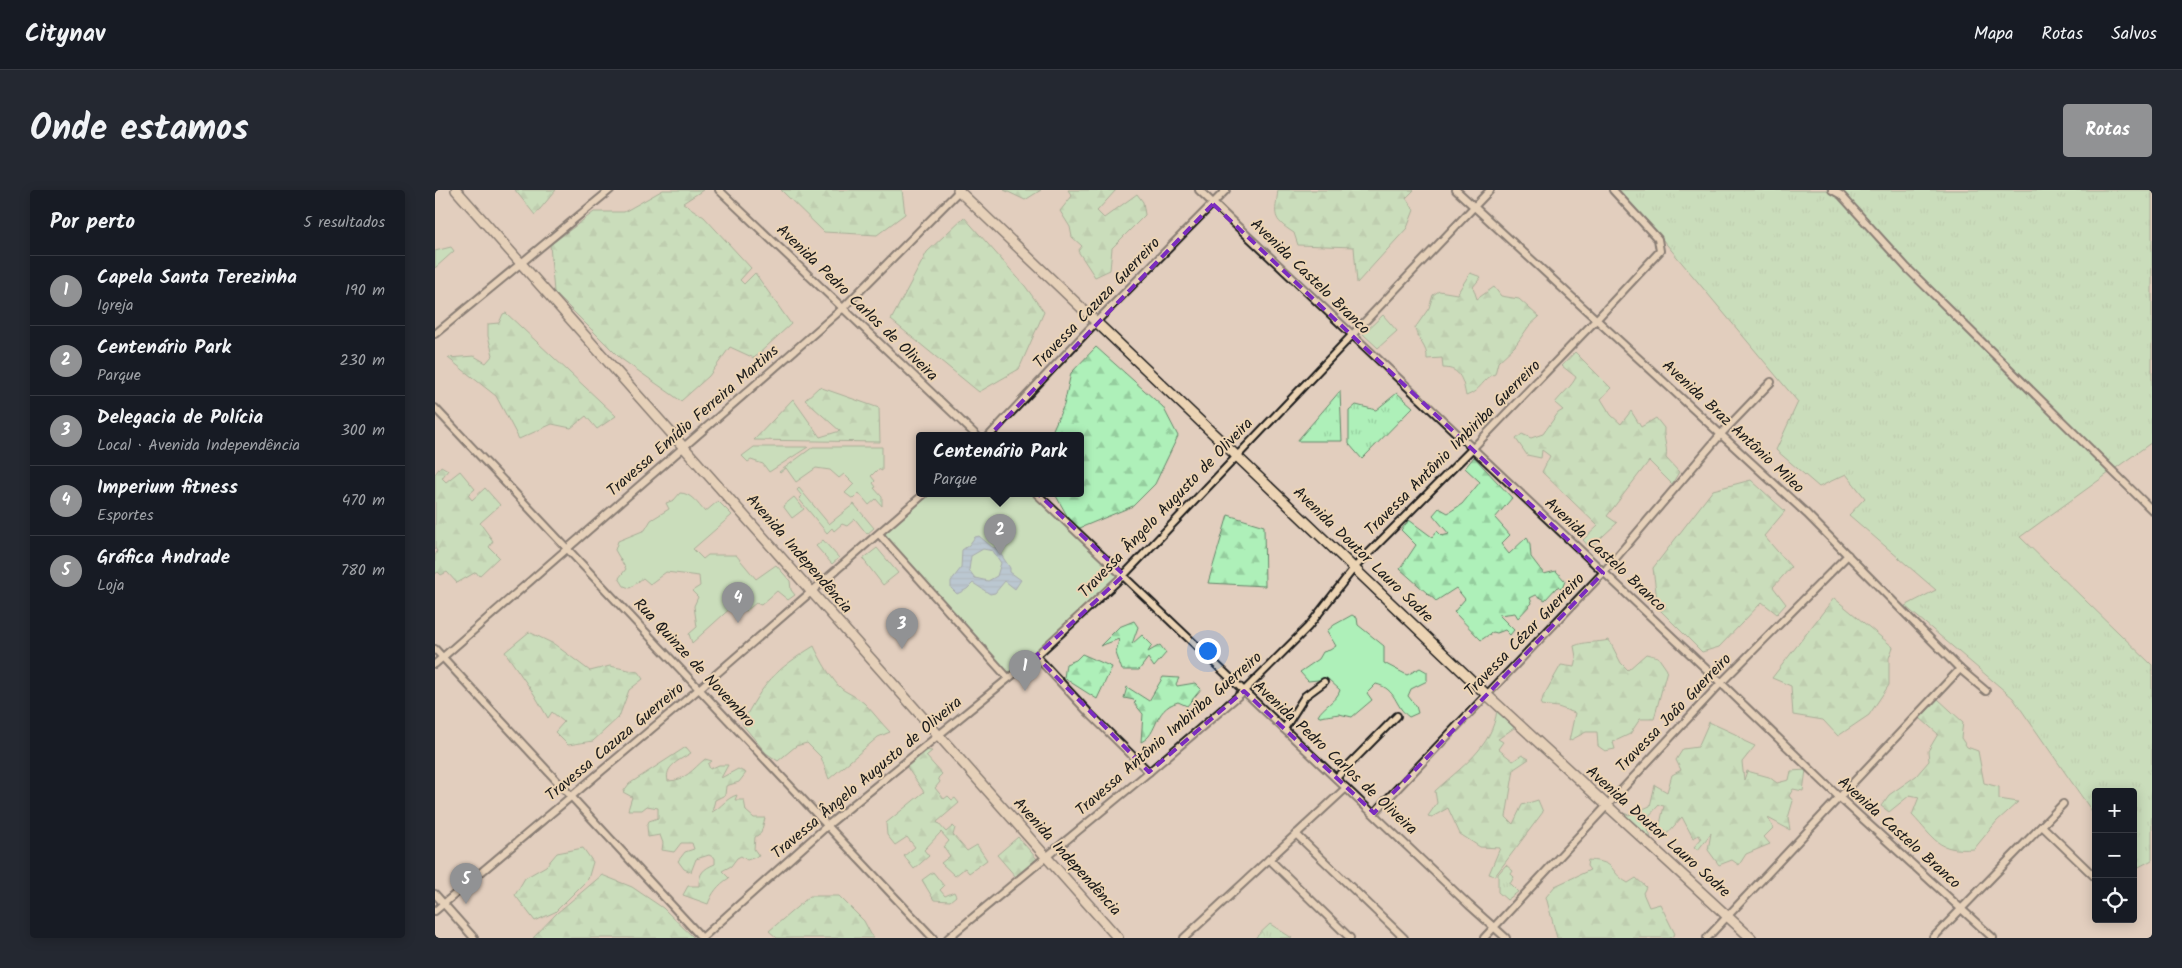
<!DOCTYPE html>
<html lang="pt">
<meta charset="utf-8">
<style>
body{margin:0;font-family:Kalam,sans-serif;background:#242831;color:#f1f3f6}
.controls{position:absolute;right:15px;bottom:15px;display:grid;overflow:hidden;border-radius:5px;box-shadow:0 2px 12px #0003}
.controls button{width:45px;height:45px;display:grid;place-items:center;padding:0;border:0;border-bottom:1px solid #363941;background:#171b24;color:#f1f3f6;font:25px sans-serif}
.you{position:absolute;left:772px;top:460px;width:18px;height:18px;margin:-12px;border:4px solid #fff;border-radius:50%;background:#1a73e8;box-shadow:0 0 0 8px #1a73e833}
.badge{display:grid;place-items:center;width:32px;height:32px;border-radius:50%;background:#919294;color:#fff;font-size:16px;font-weight:700}
.pin{position:absolute;translate:-50% -41px;filter:drop-shadow(0 1px 2px #0008)}
.pin::after{content:'';position:absolute;top:26px;width:18px;height:15px;background:inherit;clip-path:polygon(0 0,100% 0,50% 100%)}
.popup{position:absolute;left:481px;top:242px;width:168px;height:65px;box-sizing:border-box;display:grid;place-content:center;border-radius:5px;background:#171b24;filter:drop-shadow(0 1px 4px #0005);font-size:16px;white-space:nowrap;color:#9ea1a6}
.popup b{font-size:19px;color:#f1f3f6}
.popup::after{content:'';position:absolute;left:50%;top:100%;margin-left:-10px;border:10px solid transparent;border-top-color:#171b24}
.list{margin:0;padding:0;list-style:none}
h2{display:flex;justify-content:space-between;align-items:center;height:65px;margin:0;padding:0 20px;font-size:21px}
h2 small{font-size:16px;font-weight:400;color:#9ea1a6}
.list li{display:grid;grid-template-columns:32px 1fr auto;gap:15px;align-items:center;box-sizing:border-box;height:70px;padding:0 20px;border-top:1px solid #363941}
.list b{display:block;font-size:19px;white-space:nowrap}
.list p{margin:0;font-size:16px;white-space:nowrap;color:#9ea1a6}
.list em{font-size:16px;font-style:normal;color:#9ea1a6}
.icon{flex:none;width:28px;height:28px;fill:none;stroke:currentColor;stroke-width:2;stroke-linecap:round;stroke-linejoin:round}
.map{position:relative;flex:none;width:1717px;height:748px;overflow:hidden;border-radius:5px}
header{display:flex;align-items:center;gap:30px;box-sizing:border-box;height:70px;padding:0 25px;background:#171b24;border-bottom:1px solid #363941}
header strong{font-size:24px}
nav{display:flex;gap:28px;margin-inline-start:auto;font-size:18px}
.intro{display:flex;align-items:center;justify-content:space-between;box-sizing:border-box;height:120px;padding:0 30px}
h1{margin:0;font-size:35px}
.button{padding:12px 22px;border-radius:5px;background:#919294;color:#fff;font-size:18px;font-weight:700}
main{display:flex;gap:30px;padding:0 30px}
aside{flex:1;background:#171b24;border-radius:5px;box-shadow:0 2px 12px #0003}
.map>svg:first-child{display:block}
.grass{fill:url(#grass-tufts);stroke:#65866a}
.forest{fill:url(#forest-firs);stroke:#65866a}
.park{fill:#aef0b9;stroke:#65866a}
.water{fill:url(#water-rules);stroke:#5f7e96;fill-rule:evenodd}
.lines{fill:none;stroke-linecap:round;stroke-linejoin:round}
.street-casing{stroke:#1c1c1c;stroke-width:10}
.secondary-casing{stroke:#1c1c1c;stroke-width:12}
.street{stroke:#ecd4b4;stroke-width:6}
.secondary{stroke:#ecd4b4;stroke-width:9}
.marked{fill:none;stroke:#7b2cbf;stroke-width:4;stroke-dasharray:10 6;stroke-linejoin:round}
.labels{text-anchor:middle;dominant-baseline:central;stroke-width:4;stroke-linejoin:round;paint-order:stroke}
.street-label{font-size:16px;fill:#1c1c1c;stroke:#ecd4b4}
</style>
<header>
<strong>Citynav</strong>
<nav><a>Mapa</a><a>Rotas</a><a>Salvos</a></nav>
</header>
<div class="intro"><h1>Onde estamos</h1><a class="button">Rotas</a></div>
<main>
<aside>
<h2>Por perto<small>5 resultados</small></h2>
<ul class="list">
<li><span class="badge">1</span><div><b>Capela Santa Terezinha</b><p>Igreja</p></div><em>190 m</em></li>
<li><span class="badge">2</span><div><b>Centenário Park</b><p>Parque</p></div><em>230 m</em></li>
<li><span class="badge">3</span><div><b>Delegacia de Polícia</b><p>Local · Avenida Independência</p></div><em>300 m</em></li>
<li><span class="badge">4</span><div><b>Imperium fitness</b><p>Esportes</p></div><em>470 m</em></li>
<li><span class="badge">5</span><div><b>Gráfica Andrade</b><p>Loja</p></div><em>780 m</em></li>
</ul>
</aside>
<div class="map">
<svg width="1717" height="748" viewBox="0 0 1717 748">
<defs>
<pattern id="grass-tufts" width="24" height="20" patternUnits="userSpaceOnUse" patternTransform="scale(1.25)"><rect width="24" height="20" fill="#aef0b9"/><path d="M3 7l-1-3M5 7V3M7 7l1-3M15 17l-1-3M17 17v-4M19 17l1-3" fill="none" stroke="#95cd9e"/></pattern>
<pattern id="forest-firs" width="22" height="20" patternUnits="userSpaceOnUse" patternTransform="scale(1.25)"><rect width="22" height="20" fill="#aef0b9"/><path d="M5 1l3.5 6h-7zM16 11l3.5 6h-7z" fill="#95cd9e"/></pattern>
<pattern id="water-rules" width="6" height="5" patternUnits="userSpaceOnUse" patternTransform="scale(1.25)"><rect width="6" height="5" fill="#8cbfe8"/><path d="M0 2.5h6" fill="none" stroke="#78a4c6"/></pattern>
</defs>
<rect width="100%" height="100%" fill="#e2cebe"/>
<filter id="ink" filterUnits="userSpaceOnUse"><feTurbulence type="fractalNoise" baseFrequency=".02" numOctaves="2"/><feDisplacementMap in="SourceGraphic" scale="10" xChannelSelector="R" yChannelSelector="G"/><feConvolveMatrix kernelMatrix="1 2 1 2 8 2 1 2 1" color-interpolation-filters="sRGB"/></filter>
<g filter="url(#ink)">
<!-- grass -->
<g class="grass">
<path d="M1181 0H1717V252L1585 347 1717 475V670L1698 680V602H1661V627L1578 508 1470 416 1501 400 1414 325 1430 308 1411 284 1384 297 1341 260 1363 212 1227 49Z"/>
<path d="M905 201 907 251H862Z"/>
<path d="M962 203 978 217 927 269 914 254V221L921 215 941 220Z"/>
<path d="M1071 675 1078 681 1076 684 1079 687 1075 694 1083 702 1072 710 1063 702V684Z"/>
<path d="M835 734 857 748H820Z"/>
</g>
<!-- forest -->
<g class="forest">
<path d="M80 0H121L100 25Z"/>
<path d="M228 0H268L248 13 269 27 316 78 305 90 309 94 320 83 356 134 319 168 295 157 274 186 246 211 185 168 119 102 115 55 159 22H189Z"/>
<path d="M346 0H467L470 24 442 45 389 42Z"/>
<path d="M569 0H606L590 10Z"/>
<path d="M633 0H681L662 21 669 28 702 4 708 12 710 25 677 58 675 80 660 87 643 61 647 56 637 47 635 37 625 21 637 6Z"/>
<path d="M843 0H979L971 8 979 20 972 38 922 93 919 57 863 55 859 43C836 28 840 26 843 0Z"/>
<path d="M529 27 590 96 609 122 584 179 544 202 456 130 492 62Z"/>
<path d="M16 57 19 61 0 78V61Z"/>
<path d="M1035 83 1046 87 1038 97 1042 109 1059 97 1066 106 1084 109 1104 127 1094 136 1080 156 1063 172 1060 184C1048 188 1046 201 1031 206 1028 191 1026 178 1008 178L1007 168 992 169C993 157 982 150 980 138L994 118 998 105 1004 101 1022 104Z"/>
<path d="M71 123 181 226 162 239 151 226 136 238 117 234 84 249 61 206 13 168 39 166 51 173 58 165 53 146V134L64 133 68 124Z"/>
<path d="M661 157 728 217 743 246 720 294 698 316 640 340 620 304H645V246H615L629 215 636 183Z"/>
<path d="M1140 162 1176 198 1166 209 1176 225 1186 234 1196 221 1206 237 1221 228 1229 238C1228 250 1233 256 1231 268L1244 282 1237 294 1214 271 1172 326 1182 333 1155 358 1148 350 1163 336 1107 282 1115 266 1107 260 1106 268 1092 265 1081 249 1087 244 1096 248 1108 244 1123 223 1128 220 1120 213C1126 205 1138 195 1141 187L1127 176Z"/>
<path d="M384 197 444 218 445 252 319 250 358 209 385 247 405 241 370 210Z"/>
<path d="M1039 267 1077 308 1060 328 1075 345 1066 354 1074 364 1092 347 1095 355 1096 367 1109 384 1121 381 1130 391 1127 399 1122 397 1110 410 1101 405 1095 408 1097 413 1083 428 1080 423 1064 425 1079 440 1075 445 1070 440 1062 443 1058 442 1046 450 1019 422 1030 409 1021 398 1001 411 965 379 981 355 966 340 974 330 997 347 1002 341 1007 346 1014 344 998 325 1004 318 1013 323 1027 314 1045 292 1030 278Z"/>
<path d="M6 276 13 280 7 288 11 292 25 281 40 299 33 305 37 310 50 298 65 315 45 333 58 351 54 357 64 367 44 386 41 382 22 393 12 382 6 385 3 382 0 384V366L2 361 0 358V284Z"/>
<path d="M1316 290 1350 321 1329 346 1356 377 1338 397 1351 414 1342 424 1327 412 1284 457 1267 462 1223 418 1218 378 1278 300Z"/>
<path d="M793 325 829 336 830 396 773 393Z"/>
<path d="M1399 408 1458 457 1454 468V495L1434 525 1403 546 1388 530 1358 525 1356 496 1337 488Z"/>
<path d="M699 431 703 437 697 454 707 445 717 455 713 462 725 455 731 463 719 477 713 468 704 480H687L681 463 684 449 665 456 684 437Z"/>
<path d="M94 442 119 454 155 481 175 476 203 482 208 489 194 500 184 527 158 551 133 555 120 542 129 532 117 522 113 528 99 504 70 462Z"/>
<path d="M1174 450 1186 473 1193 480 1211 464 1223 467 1232 480 1219 529H1205L1195 544 1178 552 1180 559 1170 561 1163 556 1162 542H1151L1134 551 1140 523 1123 517 1106 515 1108 507 1126 475 1139 477 1141 467 1139 456C1151 451 1161 453 1174 450Z"/>
<path d="M379 456C384 467 399 495 410 501 417 505 423 508 429 513 439 523 446 533 455 542L443 547 394 589 386 567 372 553 361 556 343 571 331 563 307 534C328 493 340 480 379 456Z"/>
<path d="M647 464 677 477 662 509 629 488 631 474 641 470Z"/>
<path d="M728 487 744 488 741 494 742 496 760 493 766 499 752 516 743 512C717 520 724 544 706 552L708 524 699 513 701 512 699 510 689 508 692 497 714 511Z"/>
<path d="M1503 509 1528 532 1526 548 1532 557 1543 561 1549 593 1564 597V609L1583 612 1562 631 1539 659C1502 662 1500 649 1477 625L1484 607 1475 605 1454 622 1446 616 1454 605 1481 586 1494 571 1493 561 1503 544 1485 528Z"/>
<path d="M1062 520 1079 538 1063 549 1068 552 1063 559 1078 571 1087 565 1094 569 1079 579 1071 627 1078 634 1087 615 1103 610 1108 622 1060 686 1054 684 1065 658 1045 657 1025 644 1013 618 997 627 993 626 1002 613 1000 601C1026 577 1057 558 1062 520Z"/>
<path d="M1274 532 1300 544 1309 551 1320 556 1307 572 1309 590 1312 581 1334 587 1342 593 1354 590 1356 581 1371 580 1368 601 1358 599 1354 606 1358 611 1353 628 1355 640 1333 628 1338 638 1329 647 1335 654 1311 664 1304 675 1297 670 1284 675 1273 660 1276 643 1263 660 1259 657 1266 649 1264 645 1258 648 1247 627 1231 645 1224 639 1229 616 1224 615 1210 630 1217 651 1185 622 1194 625 1215 616 1220 595 1232 602 1237 585 1246 580 1241 570 1248 559 1263 557Z"/>
<path d="M251 557 256 563C245 570 229 576 233 591 250 591 258 579 270 569L277 571 273 574 275 579 284 575H293L286 588 303 579 311 583 304 592 291 596 290 605 280 610 277 622C287 617 291 608 302 605L300 610H309L311 621 319 628H330L326 643 320 647 319 659 324 666 312 670 306 666 302 668 296 676 287 681 294 688C283 695 277 703 273 714L248 705 253 696H264C264 683 268 679 280 674V668L274 665 261 669 256 682 249 679 243 671 250 662 259 659 257 653H246L239 662 227 660 228 653 225 645 213 647 212 636 214 631 223 628V618L212 616 207 620H193L197 607 188 602 194 594Z"/>
<path d="M488 560 497 561 491 566 507 584 503 588 505 592 500 598 509 609 513 606 517 610 520 608 524 613 502 632 511 642 518 636 520 638 518 645 532 661 542 655 552 670 534 683 530 678 520 686 506 673 515 666 509 657 514 651 506 642 489 660 494 666 479 679 469 666 480 657 472 647 460 655 452 645 451 633 489 602 471 576Z"/>
<path d="M583 647 602 669 581 687 562 665Z"/>
<path d="M148 658 158 672 153 689 120 722 100 731 80 705 90 688 111 676 122 663Z"/>
<path d="M1153 670C1184 672 1172 681 1193 693L1201 688 1211 697 1208 703 1214 717 1225 714 1240 744 1235 748H1122L1111 707 1120 696 1155 680 1152 676Z"/>
<path d="M498 682 509 696 505 700 510 706 519 702 521 706 515 711 499 710 487 690Z"/>
<path d="M167 685 197 697 228 718 259 748H98L122 723Z"/>
<path d="M375 706H404L429 731 438 748H342L334 741Z"/>
</g>
<!-- park -->
<g class="park">
<path d="M948 125 962 141 943 158 928 144Z"/>
<path d="M319 257H373L334 282 328 274 316 270 313 272 307 266Z"/>
<path d="M378 257H447V281L443 279 436 286 440 291 438 293 441 297 439 298 447 307V316L441 309 434 315 424 303 418 309 410 303 419 294 409 284 404 288 395 280 381 278 361 292 351 278 345 283 344 282Z"/>
<path d="M364 298 394 334 419 314 439 338 432 344 420 329 412 336 407 334 399 341 397 338 392 343 364 309 367 306 362 300Z"/>
<path d="M245 303C256 303 263 314 270 322L283 311 297 325 258 359 268 369 273 365H301L321 389 341 375 355 391 356 400 360 405 353 410 342 401 326 415 321 413 311 421 299 415 257 453 254 444 262 437 259 416 263 407 257 401 265 396 264 386 231 382 215 394 208 388 195 398 189 396 184 388 191 379 180 360 183 351 210 340 216 330 234 319 231 313 239 310Z"/>
<path d="M494 304H598L686 386 574 484 448 344Z"/>
<path d="M359 307 369 319 357 328 348 316Z"/>
<path d="M388 350 404 368 397 374 381 356Z"/>
<path d="M442 358 463 383 448 395 428 369Z"/>
<path d="M917 425 922 428 923 435 949 456V473L972 485 985 478 992 482V491L976 499 973 506 981 516 983 523 974 527C959 516 962 499 941 494L932 503 937 510 917 527 904 524 885 527 883 526C888 516 902 511 905 500L893 489 873 491 865 482 884 469 888 462 895 460 901 456 892 441 899 435Z"/>
</g>
<!-- water -->
<path class="water" d="M544 346 557 357 566 359 565 363 575 378V382L586 390 580 399 570 391 560 403 555 404 538 393 532 399 522 404 516 398V391L526 378 527 360 534 355 540 347ZM548 359 558 361 566 373 562 386 553 391 540 388 534 380 536 366Z"/>
<g class="lines">
<!-- street casing -->
<g class="street-casing">
<g id="street">
<path d="M284 0 542 246"/>
<path d="M764 0 1286 493 1405 608 1558 748"/>
<path d="M1021 0 1372 324 1525 479 1551 501"/>
<path d="M1397 0 1406 5 1472 78 1717 320"/>
<path d="M0 144 175 0"/>
<path d="M0 218 498 748"/>
<path d="M554 246 661 132 791 0"/>
<path d="M602 304 1034 715 1071 748"/>
<path d="M444 344 573 488"/>
<path d="M0 459 267 748"/>
<path d="M601 466 654 523 714 582"/>
<path d="M0 474 407 119 525 0"/>
<path d="M849 539 870 506 889 492"/>
<path d="M901 588 962 526"/>
<path d="M939 623 1168 383 1286 244 1336 192"/>
<path d="M1607 636 1661 688"/>
<path d="M861 644 969 748"/>
<path d="M834 669 915 748"/>
<path d="M0 704 39 748"/>
<path d="M0 721 264 499 489 304"/>
<path d="M267 748 393 635 601 466 689 385 1055 0"/>
<path d="M513 748 714 582 809 501 873 437 919 378 1038 258 1161 130 1225 61 1223 49 1178 0"/>
<path d="M749 748 911 598"/>
<path d="M1049 748 1286 493 1413 365"/>
<path d="M1272 748 1525 479"/>
<path d="M1498 748 1628 614"/>
</g>
</g>
<!-- secondary casing -->
<g class="secondary-casing">
<g id="secondary">
<path d="M21 0 683 748"/>
<path d="M523 0 1052 505 1316 748"/>
</g>
</g>
<!-- street -->
<use href="#street" class="street"/>
<!-- secondary -->
<use href="#secondary" class="secondary"/>
</g>
</g>
<!-- marked area -->
<path d="M0 0H1717V748H0ZM778 14 1168 383 939 623 809 501 714 582 601 466 689 385 548 252Z" fill="#e2cebe" fill-opacity=".55" fill-rule="evenodd"/>
<path class="marked" d="M778 14 1168 383 939 623 809 501 714 582 601 466 689 385 548 252Z"/>
<g class="labels">
<!-- street labels -->
<g class="street-label">
<text transform="translate(875 87) rotate(44)">Avenida Castelo Branco</text>
<text transform="translate(422 113) rotate(44)">Avenida Pedro Carlos de Oliveira</text>
<text transform="translate(662 113) rotate(-46)">Travessa Cazuza Guerreiro</text>
<text transform="translate(258 231) rotate(-41)">Travessa Emídio Ferreira Martins</text>
<text transform="translate(1298 237) rotate(43)">Avenida Braz Antônio Mileo</text>
<text transform="translate(1018 258) rotate(-45)">Travessa Antônio Imbiriba Guerreiro</text>
<text transform="translate(731 318) rotate(-46)">Travessa Ângelo Augusto de Oliveira</text>
<text transform="translate(364 364) rotate(49)">Avenida Independência</text>
<text transform="translate(928 365) rotate(44)">Avenida Doutor Lauro Sodre</text>
<text transform="translate(1170 365) rotate(43)">Avenida Castelo Branco</text>
<text transform="translate(1090 445) rotate(-46)">Travessa Cézar Guerreiro</text>
<text transform="translate(259 473) rotate(47)">Rua Quinze de Novembro</text>
<text transform="translate(1239 523) rotate(-46)">Travessa João Guerreiro</text>
<text transform="translate(734 544) rotate(-41)">Travessa Antônio Imbiriba Guerreiro</text>
<text transform="translate(180 552) rotate(-40)">Travessa Cazuza Guerreiro</text>
<text transform="translate(900 568) rotate(43)">Avenida Pedro Carlos de Oliveira</text>
<text transform="translate(432 588) rotate(-40)">Travessa Ângelo Augusto de Oliveira</text>
<text transform="translate(1223 642) rotate(42)">Avenida Doutor Lauro Sodre</text>
<text transform="translate(1464 643) rotate(42)">Avenida Castelo Branco</text>
<text transform="translate(632 667) rotate(48)">Avenida Independência</text>
</g>
</g>
</svg>
<div class="controls">
<button>+</button>
<button>−</button>
<button><svg class="icon" aria-label="locate" viewBox="0 0 24 24"><circle cx="12" cy="12" r="6"/><path d="M12 2v4M12 18v4M2 12h4M18 12h4"/></svg></button>
</div>
<div class="you"></div>
<div class="pin badge" style="left:590px;top:501px">1</div>
<div class="pin badge" style="left:565px;top:365px">2</div>
<div class="popup"><b>Centenário Park</b>Parque</div>
<div class="pin badge" style="left:467px;top:459px">3</div>
<div class="pin badge" style="left:303px;top:433px">4</div>
<div class="pin badge" style="left:31px;top:714px">5</div>
</div>
</main>
